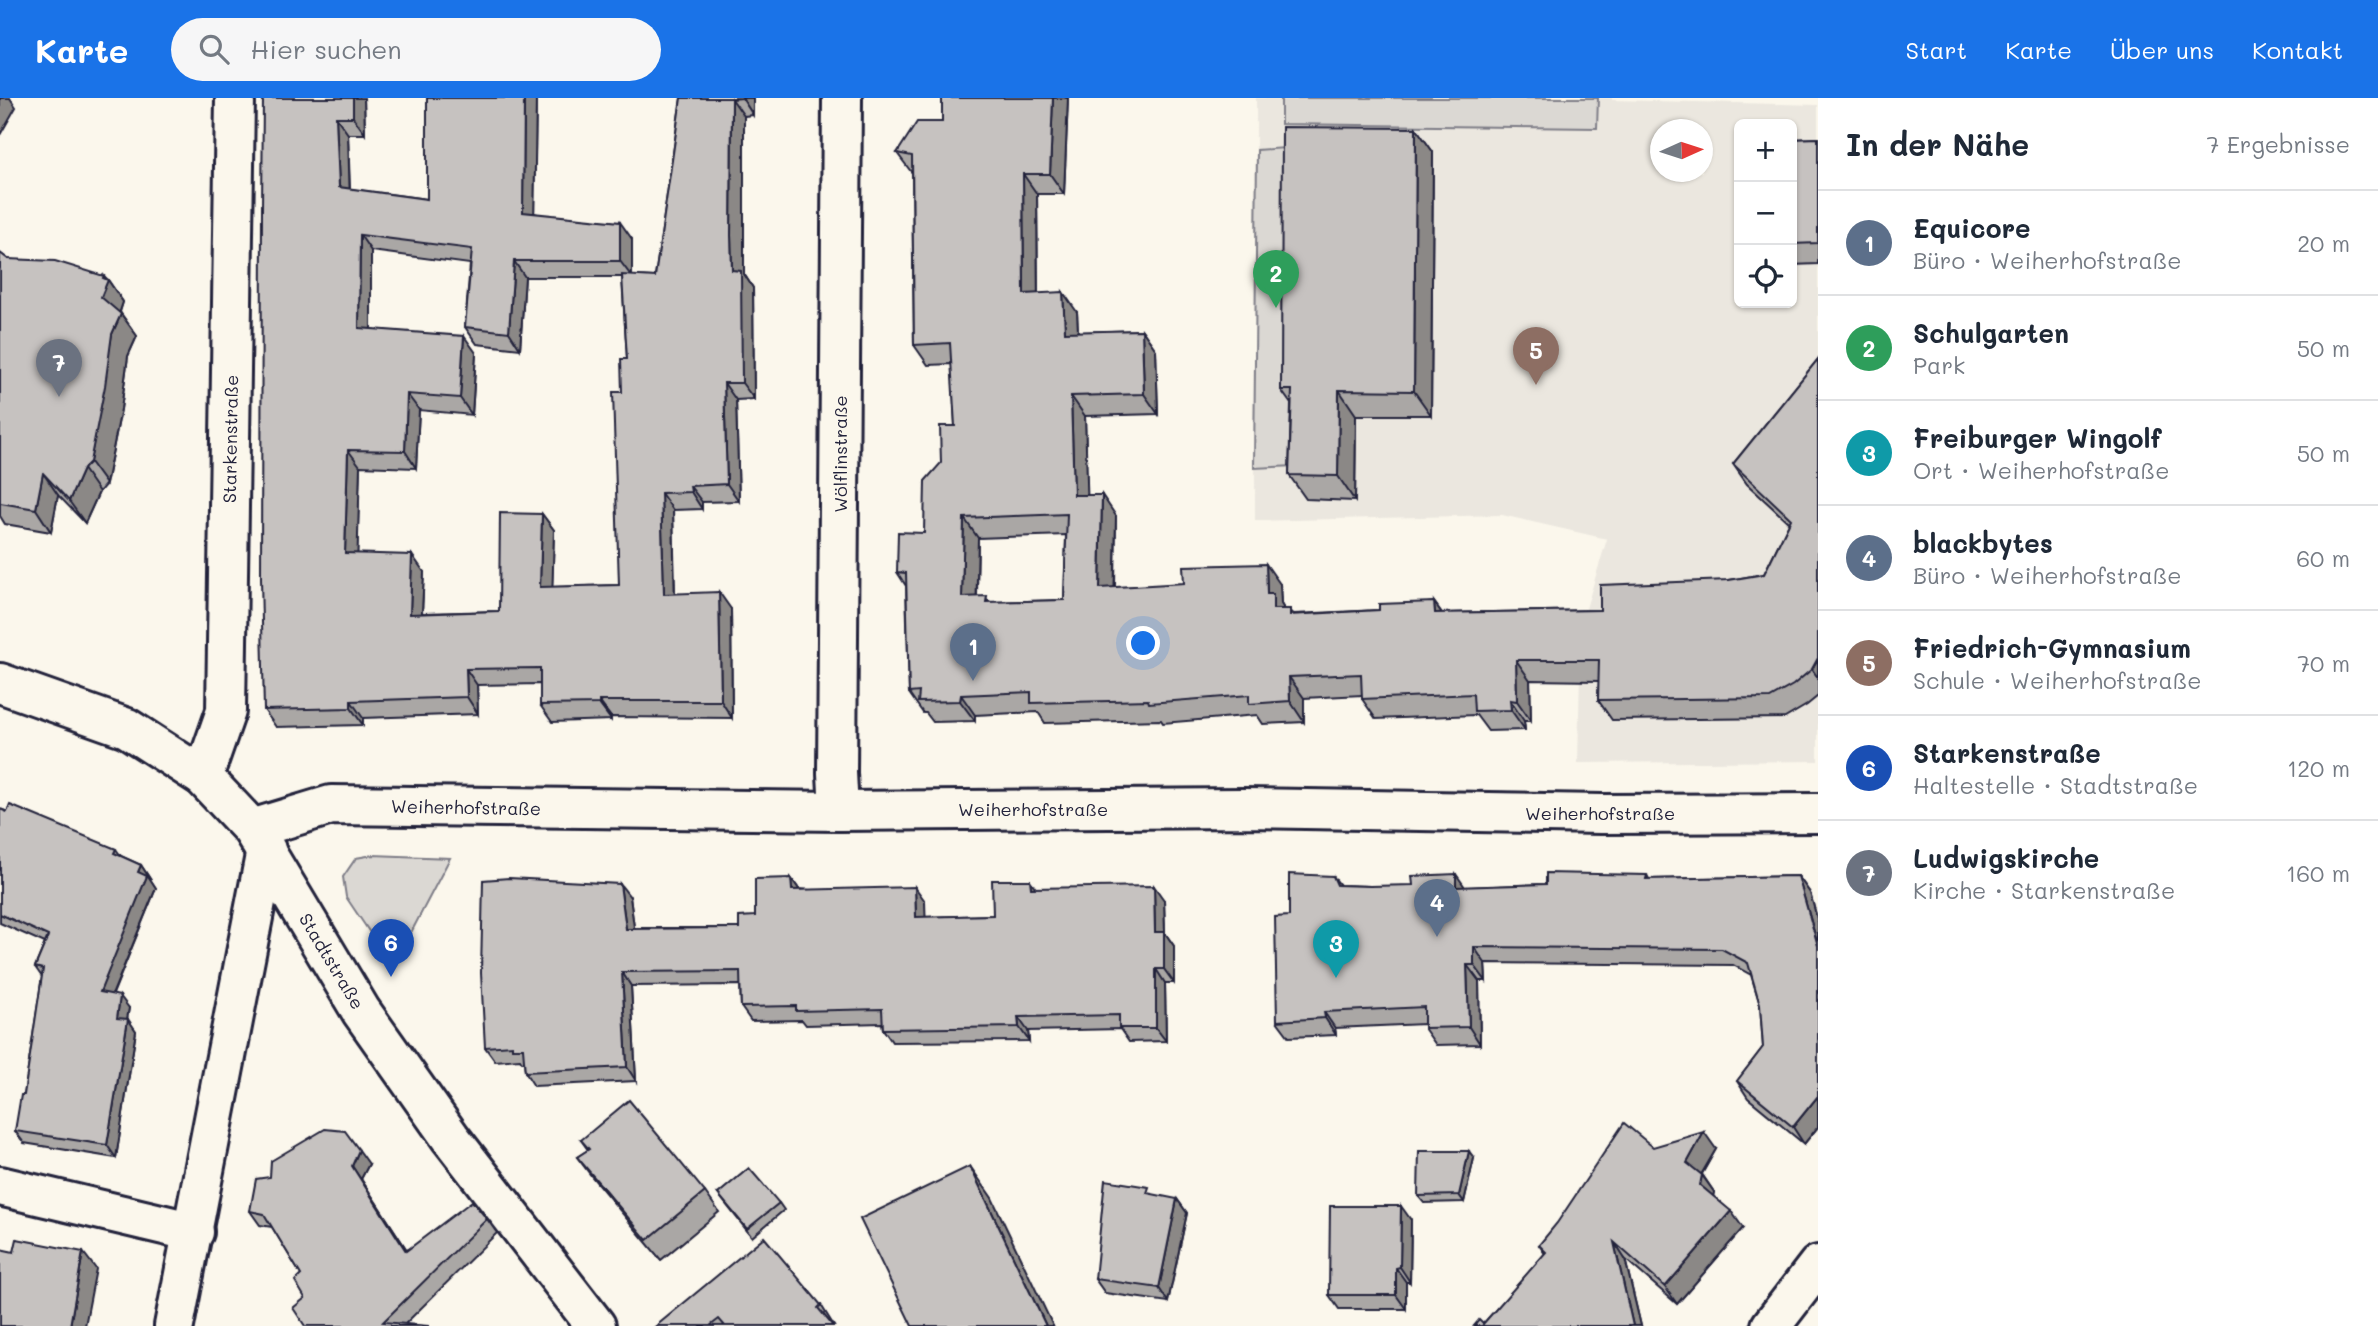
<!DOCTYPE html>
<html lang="de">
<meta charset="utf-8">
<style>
body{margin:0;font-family:Mali,sans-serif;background:#f6f6f7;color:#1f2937}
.controls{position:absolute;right:21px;top:21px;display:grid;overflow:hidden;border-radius:10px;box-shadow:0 2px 5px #0004}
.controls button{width:63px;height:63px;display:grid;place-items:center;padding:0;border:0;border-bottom:2px solid #e0e1e3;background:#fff;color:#1f2937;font:35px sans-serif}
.compass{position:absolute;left:1650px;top:21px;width:63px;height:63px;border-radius:50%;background:#fff;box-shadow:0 2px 5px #0004;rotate:87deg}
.you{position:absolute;left:1144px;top:546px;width:24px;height:24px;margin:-18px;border:5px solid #fff;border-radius:50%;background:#1a73e8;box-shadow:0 0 0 10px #1a73e833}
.badge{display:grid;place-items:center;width:46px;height:46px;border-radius:50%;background:#1a73e8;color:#fff;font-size:23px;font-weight:700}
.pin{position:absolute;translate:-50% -58px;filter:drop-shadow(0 2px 4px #0008)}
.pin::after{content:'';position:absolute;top:37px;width:24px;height:21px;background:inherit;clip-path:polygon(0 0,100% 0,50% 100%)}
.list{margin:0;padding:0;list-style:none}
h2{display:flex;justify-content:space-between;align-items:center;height:91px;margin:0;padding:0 28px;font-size:30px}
h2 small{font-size:23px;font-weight:400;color:#747a83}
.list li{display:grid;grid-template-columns:46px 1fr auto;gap:21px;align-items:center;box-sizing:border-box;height:105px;padding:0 28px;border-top:2px solid #e0e1e3}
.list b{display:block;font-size:26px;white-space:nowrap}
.list p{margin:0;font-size:23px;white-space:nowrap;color:#747a83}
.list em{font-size:23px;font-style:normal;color:#747a83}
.icon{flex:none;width:38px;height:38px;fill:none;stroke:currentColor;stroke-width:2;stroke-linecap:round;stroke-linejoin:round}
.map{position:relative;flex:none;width:1818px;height:1228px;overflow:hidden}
header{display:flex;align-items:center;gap:42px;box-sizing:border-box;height:98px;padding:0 35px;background:#1a73e8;color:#fff}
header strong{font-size:33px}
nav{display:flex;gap:38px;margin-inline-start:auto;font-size:24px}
.search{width:490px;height:63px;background:#f6f6f7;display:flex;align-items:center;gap:18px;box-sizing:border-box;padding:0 24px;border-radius:38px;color:#747a83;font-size:26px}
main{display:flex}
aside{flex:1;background:#fff}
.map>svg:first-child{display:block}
.built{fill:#ebe7df;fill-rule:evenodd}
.green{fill:#dbd8d3;stroke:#7e7d87;stroke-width:2}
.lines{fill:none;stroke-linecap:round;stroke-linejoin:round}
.minor-casing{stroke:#22223b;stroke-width:44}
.minor{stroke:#fbf7ec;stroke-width:38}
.wall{fill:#aaa7a5;stroke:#22223b;stroke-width:2;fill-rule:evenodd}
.shaded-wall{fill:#8b8886;stroke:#22223b;stroke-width:2}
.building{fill:#c6c2c0;stroke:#22223b;stroke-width:2;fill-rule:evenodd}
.labels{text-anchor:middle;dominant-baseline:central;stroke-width:7;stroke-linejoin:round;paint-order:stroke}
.street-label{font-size:18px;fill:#22223b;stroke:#fbf7ec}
</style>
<header>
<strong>Karte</strong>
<div class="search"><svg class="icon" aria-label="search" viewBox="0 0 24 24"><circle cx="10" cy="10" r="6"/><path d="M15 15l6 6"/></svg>Hier suchen</div>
<nav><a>Start</a><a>Karte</a><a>Über uns</a><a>Kontakt</a></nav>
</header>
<main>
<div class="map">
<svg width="1818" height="1228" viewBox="0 0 1818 1228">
<rect width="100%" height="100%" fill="#fbf7ec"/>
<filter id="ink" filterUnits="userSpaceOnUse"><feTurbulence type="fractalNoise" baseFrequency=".0143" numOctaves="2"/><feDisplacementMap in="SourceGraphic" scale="14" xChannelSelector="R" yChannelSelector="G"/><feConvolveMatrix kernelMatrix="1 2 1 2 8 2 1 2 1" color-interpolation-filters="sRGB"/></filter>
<g filter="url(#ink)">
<!-- built -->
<path class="built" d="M1256 0H1612V2L1818 7V663L1578 665 1581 527 1607 441 1502 417 1255 423ZM1739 26H1792V205H1739ZM1660 32H1702V74H1660Z"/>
<!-- green -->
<g class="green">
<path d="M1281 0H1598L1597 30 1281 26Z"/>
<path d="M1298 49 1296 368 1254 370 1257 52Z"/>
<path d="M373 757 450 760 393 869 346 799 343 779 356 760Z"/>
</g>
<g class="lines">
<!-- minor casing -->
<g class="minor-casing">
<g id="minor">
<path d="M0 585 127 630 203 679 252 731 361 913 450 1039 596 1228"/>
<path d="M203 679 226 613 235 0"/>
<path d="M839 713 837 675 842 0"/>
<path d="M252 731 331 707 839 713 1244 710 1601 716 1818 715"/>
<path d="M0 1088 194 1134"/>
<path d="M174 1228 266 752"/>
<path d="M1771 1228 1818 1167"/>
</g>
</g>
<!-- minor -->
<use href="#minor" class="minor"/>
</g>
<!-- wall -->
<g class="wall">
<path d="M263 0H364L365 36H348L350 91 427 101V0H536L534 115 632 141V178L655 179 681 0H753V17L744 18 743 154 744 176 753 190 754 301 736 302 739 403 702 404V411L673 412 675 495 731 511 732 620 611 619V622L552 624 540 607V586L477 587 478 616 363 620V627L276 629 264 612ZM371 153 470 166 465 229 477 246 520 251 525 179H622L627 261 622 294 619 487 552 489 554 432 542 416 499 513 422 515 424 474 357 456 360 368 416 370 419 312 472 317 476 255 371 231Z"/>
<path d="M942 0H1068L1064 96H1037L1038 195 1077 214 1078 234 1142 232 1156 252 1158 316 1085 318 1087 397 1116 418 1115 489 1280 486 1281 506 1284 511 1294 516 1379 512 1434 504 1442 515 1600 512 1729 482 1764 476 1789 425 1747 386 1733 366 1818 261V598L1807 607 1785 620 1612 622 1598 602 1599 583 1530 582 1531 623H1524L1525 632 1488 633 1476 617 1376 621 1362 601V597L1304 600V624L1263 626 1257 617 1163 625 1161 622 1045 625 1038 614 975 617V623L933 624 926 615H923L909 595 906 488 897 474 924 435 941 365 955 328 952 266 928 267 914 247 912 75 897 55 942 24ZM1066 437 1064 502 991 504 977 498 978 440Z"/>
<path d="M1416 30 1433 54 1431 317H1356L1355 403 1306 401 1289 377 1291 306 1281 292Z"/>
<path d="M1818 40V166L1792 167V41Z"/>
<path d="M0 155 8 161 104 178 108 182 123 204 120 214 137 238 128 258 121 311 106 386 99 394 85 425 58 397 51 434 5 426 0 418Z"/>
<path d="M0 711 116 751 121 758 141 767 156 790 113 896 129 910 127 921 136 933 116 1060 24 1045 15 1033 24 997 42 879 35 869 45 845 0 825Z"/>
<path d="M1647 777 1649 781 1798 778 1810 795 1818 824V1029L1804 1046 1748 1000 1737 983 1763 949 1760 907 1751 877 1733 867 1485 865 1486 883H1479L1480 946 1436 947 1424 930V926L1335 930 1336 937 1289 939 1277 923 1289 818 1333 778 1340 787 1370 788 1465 789 1546 786Z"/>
<path d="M791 780 799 791 925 803V819L993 817 1036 790 1164 802 1165 835 1174 848V885H1165L1166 943 1129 944 1120 931 1028 933 1029 943 892 944 883 931 882 925 806 927 802 922 751 923 741 909 740 887 631 888 636 983 534 988 525 974 524 964H522L520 961 495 963 485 949 630 799 634 830H739L755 818Z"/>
<path d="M581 1042 705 1094 719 1114 661 1162 592 1079 577 1059 588 1052Z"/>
<path d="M1653 1049 1716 1051 1702 1076 1714 1094 1713 1098 1743 1130 1677 1206 1625 1161 1641 1228H1474L1483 1226 1545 1156 1539 1147Z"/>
<path d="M1474 1060 1464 1104 1424 1105 1418 1098Z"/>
<path d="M369 1066 361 1081 407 1152 487 1121 497 1135 405 1226 305 1228V1200L301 1177 272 1129 260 1127 250 1113 270 1079Z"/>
<path d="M718 1096 779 1105 784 1112 752 1139Z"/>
<path d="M1177 1101 1187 1115 1168 1204 1105 1195 1095 1181Z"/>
<path d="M1411 1122 1410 1184H1406V1211H1339L1329 1197Z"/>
<path d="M821 1207 834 1228H656Z"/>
</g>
<!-- shaded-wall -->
<g class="shaded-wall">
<path d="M0 0H10L16 9 0 37Z"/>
<path d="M353 0H364L365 36 353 19Z"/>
<path d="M524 0H536L534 130 523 114Z"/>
<path d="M742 0H753V17Z"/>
<path d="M1053 0H1068L1064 96 1050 76Z"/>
<path d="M732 1 744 18V176L753 190 754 301 742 285 732 172 731 137Z"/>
<path d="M336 19 348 36 350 106 339 89Z"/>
<path d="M1416 30 1433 54 1431 317 1414 293Z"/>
<path d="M1023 76 1037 96 1038 216 1024 196Z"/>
<path d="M620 124 632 141V179L620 163Z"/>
<path d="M360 137 371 153V246L359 230Z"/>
<path d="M514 163 525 179 520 251 509 234Z"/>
<path d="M104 178 107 183 108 182 123 204 117 222 101 199Z"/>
<path d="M1063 194 1077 214 1079 254 1065 234Z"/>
<path d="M121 216 137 238 128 258 121 311 106 386 90 364 112 236Z"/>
<path d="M1142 232 1156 252 1158 316 1144 296Z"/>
<path d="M464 238 476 255 472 317 460 300Z"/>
<path d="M724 285 736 302 739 403 727 386Z"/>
<path d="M1339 292 1356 317 1355 403 1338 378Z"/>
<path d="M407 296 419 312 416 370 405 353Z"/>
<path d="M1071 298 1085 318 1088 417 1074 397Z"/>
<path d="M348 352 360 368 357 472 345 455Z"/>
<path d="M83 371 99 394 85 425 69 403Z"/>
<path d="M43 375 58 397 51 434 36 411Z"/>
<path d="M690 388 702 404V411L691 394Z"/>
<path d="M661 395 673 412 675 512 664 496Z"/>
<path d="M1102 397 1116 418 1114 510 1100 490Z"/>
<path d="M542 416 554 432 552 506 540 489Z"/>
<path d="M964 420 978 440 976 519 962 499Z"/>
<path d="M412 457 424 474 421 533 410 516Z"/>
<path d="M1266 466 1280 486 1281 506 1287 516 1273 511 1267 496Z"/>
<path d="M719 494 731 511 732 620 721 603Z"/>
<path d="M1434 504 1448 524 1435 515Z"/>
<path d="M1818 560V580L1812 571Z"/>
<path d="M1516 562 1530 582 1531 623 1517 603Z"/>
<path d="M466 571 477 587 478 616 467 599Z"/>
<path d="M1289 579 1304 600V624L1290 603Z"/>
<path d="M961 597 975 617V623L960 603Z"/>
<path d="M1510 602 1524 623 1525 632 1511 612Z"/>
<path d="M351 603 363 620V627L351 610Z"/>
<path d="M599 603 611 619V622L599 606Z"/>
<path d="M141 767 156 790 108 907 100 894 138 774Z"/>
<path d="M1456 776 1467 792 1456 789Z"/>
<path d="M1798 778 1810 795 1818 824V848Z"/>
<path d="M791 780 801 794 792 792Z"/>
<path d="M1030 782 1040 796 1031 790Z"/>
<path d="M620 786 630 799 636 844 626 831Z"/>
<path d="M1154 788 1164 802 1165 835 1174 848V885L1164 871 1155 834Z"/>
<path d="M915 789 925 803 926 833 916 819Z"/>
<path d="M1474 849 1485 865 1486 883 1474 867Z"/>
<path d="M1467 867 1479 883 1480 946 1469 929Z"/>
<path d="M1156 871 1165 885 1166 943 1156 930Z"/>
<path d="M622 874 631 888 636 983 627 969Z"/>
<path d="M120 898 129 910 125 932 117 920Z"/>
<path d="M1324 914 1335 930 1336 937 1325 920Z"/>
<path d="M1018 919 1028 933 1029 943 1019 929Z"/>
<path d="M128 921 136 933 116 1060 107 1047Z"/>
<path d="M1818 998V1029L1804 1046 1793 1029Z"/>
<path d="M1704 1034 1716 1051 1698 1082 1687 1065Z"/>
<path d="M359 1052 369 1066 361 1081 416 1166 352 1068Z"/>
<path d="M1469 1053 1474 1060 1464 1104 1459 1097Z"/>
<path d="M970 1068 992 1100 1053 1228H1046Z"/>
<path d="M1702 1077 1714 1094 1712 1104 1700 1087Z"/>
<path d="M1177 1101 1187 1115 1168 1204 1159 1190Z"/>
<path d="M1401 1108 1411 1122 1410 1184 1400 1169Z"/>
<path d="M1731 1113 1743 1130 1677 1206 1665 1189Z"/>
<path d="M1614 1144 1625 1161 1641 1228H1633Z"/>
<path d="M83 1154 96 1171 85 1228H70Z"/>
<path d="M1396 1170 1406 1184V1211L1396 1197Z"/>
</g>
<!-- building -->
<g class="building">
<path d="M263 0H353V19H336L339 89 427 101V0H524L523 114 620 124V163H514L509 234 465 229 472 151 360 137 359 230 464 238 460 300 407 296 405 353 348 352 345 455 412 457 410 516 499 513 500 415 542 416 540 489 619 487 613 294H622L621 261H627L622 177 655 179 681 0H742L732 1 731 137 732 172 741 173 742 285H724L727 386 690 388 691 394 661 395 664 496 719 494 721 603H599V606L540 607V570L466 571 467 599 351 603V610L264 612 261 480 262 111Z"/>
<path d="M942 0H1053L1050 76H1023L1024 196 1063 194 1065 234 1142 232 1144 296 1071 298 1074 397H1102L1100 490 1184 485 1183 468 1266 466 1267 496H1273V511H1290V517L1379 512V506L1434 504 1435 515 1600 512V487L1729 482 1764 476 1791 421 1733 366 1818 261V560L1812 571 1793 587 1770 600 1598 602 1599 562H1516L1517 603 1510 602 1511 612 1474 613 1473 596 1362 601 1361 576 1289 579 1290 603 1249 606V597L1149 605 1148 602 1031 605V594L961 597 960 603 918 604 919 594 909 595 906 475 897 474 898 434 924 435 925 383 941 365 940 328H955L950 245 914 247 912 58 897 55 917 24H942ZM1067 416 1064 502 986 504 987 498 962 499 964 420Z"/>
<path d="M1282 29 1416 30 1414 293 1339 292 1338 378 1289 377 1292 292H1281Z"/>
<path d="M1818 40V145L1792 146V41Z"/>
<path d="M0 155 8 161 55 163 104 178 103 180 108 182 101 199 121 216 112 236 105 288 90 364 83 371 69 403 43 375 36 411 0 405Z"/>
<path d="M10 707 116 751 114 755 141 767 138 774 147 778 100 894 120 898 117 920 128 921 107 1047 15 1033 21 997H24L43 871 35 869 48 838 0 816V711L7 714Z"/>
<path d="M1546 775 1647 777 1646 781 1798 778 1818 848V998L1793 1029 1737 983 1763 949 1760 907 1748 865 1722 851 1474 849V867H1467L1469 929 1424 930V909L1324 914 1325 920 1277 923 1275 819 1289 818V776L1333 778 1337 787 1370 788 1413 787 1412 778 1456 776V789L1546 786Z"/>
<path d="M509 780 620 786 626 831 739 830V819L755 818V781L791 780 792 792 915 789 916 819 993 817 992 782H1030L1031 790 1154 788 1155 834H1164V871H1156V930H1119V917L1018 919 1019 929 883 931 882 911 796 913V908L741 909 740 873 622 874 627 969 525 974 523 950H512V947L485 949 481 875 483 782Z"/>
<path d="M629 1002 705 1094 647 1142 577 1059 589 1051 581 1042Z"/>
<path d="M1624 1025 1653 1049 1704 1034 1687 1065 1702 1077 1700 1087 1731 1113 1665 1189 1614 1144 1633 1228H1474L1479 1222 1483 1226 1546 1154 1539 1147 1557 1125Z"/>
<path d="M325 1031 345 1033 359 1052 352 1068 406 1153 472 1103 487 1121 383 1224 429 1228H305L293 1210 305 1200 295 1183 301 1177 264 1116 250 1113 256 1081 270 1079 271 1063Z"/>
<path d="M1419 1053H1469L1459 1097 1418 1098Z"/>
<path d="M970 1068 1046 1228H912L860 1121Z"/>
<path d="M749 1070 779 1105 747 1131 718 1096Z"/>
<path d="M1105 1082 1149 1089 1147 1095 1177 1101 1159 1190 1095 1181Z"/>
<path d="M1330 1108H1401L1400 1169 1396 1170V1197H1329Z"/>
<path d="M764 1139 821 1207 818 1210 833 1228H725L719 1221 710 1228H656Z"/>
<path d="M17 1141 83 1154 70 1228H0V1151L14 1154Z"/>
</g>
</g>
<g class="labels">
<!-- street labels -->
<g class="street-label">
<text transform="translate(230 341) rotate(-89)">Starkenstraße</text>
<text transform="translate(840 356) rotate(-90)">Wölflinstraße</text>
<text transform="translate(466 709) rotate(1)">Weiherhofstraße</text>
<text x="1033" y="711">Weiherhofstraße</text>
<text x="1600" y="715">Weiherhofstraße</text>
<text transform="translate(332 863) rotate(59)">Stadtstraße</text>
</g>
</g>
</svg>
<div class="controls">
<button>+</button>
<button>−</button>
<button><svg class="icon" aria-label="locate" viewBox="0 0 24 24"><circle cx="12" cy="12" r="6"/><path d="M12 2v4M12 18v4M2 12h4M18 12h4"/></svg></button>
</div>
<svg class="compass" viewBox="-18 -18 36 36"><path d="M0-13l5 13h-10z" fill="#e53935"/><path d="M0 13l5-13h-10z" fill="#747a83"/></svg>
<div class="you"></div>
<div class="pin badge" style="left:973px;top:583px;background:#5c6f8a">1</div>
<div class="pin badge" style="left:1276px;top:210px;background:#2e9e5b">2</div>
<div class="pin badge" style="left:1336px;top:880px;background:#0f9aa8">3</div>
<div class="pin badge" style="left:1437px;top:839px;background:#5c6f8a">4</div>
<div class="pin badge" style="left:1536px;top:287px;background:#8d6e63">5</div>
<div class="pin badge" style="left:391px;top:879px;background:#1a4fb4">6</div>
<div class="pin badge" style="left:59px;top:299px;background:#6b7280">7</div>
</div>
<aside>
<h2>In der Nähe<small>7 Ergebnisse</small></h2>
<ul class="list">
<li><span class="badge" style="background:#5c6f8a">1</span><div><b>Equicore</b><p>Büro · Weiherhofstraße</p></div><em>20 m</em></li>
<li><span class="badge" style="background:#2e9e5b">2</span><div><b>Schulgarten</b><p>Park</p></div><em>50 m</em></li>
<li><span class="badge" style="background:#0f9aa8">3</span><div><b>Freiburger Wingolf</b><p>Ort · Weiherhofstraße</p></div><em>50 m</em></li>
<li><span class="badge" style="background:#5c6f8a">4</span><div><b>blackbytes</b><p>Büro · Weiherhofstraße</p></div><em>60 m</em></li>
<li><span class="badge" style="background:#8d6e63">5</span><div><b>Friedrich-Gymnasium</b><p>Schule · Weiherhofstraße</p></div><em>70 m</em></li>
<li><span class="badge" style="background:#1a4fb4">6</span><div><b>Starkenstraße</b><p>Haltestelle · Stadtstraße</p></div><em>120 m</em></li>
<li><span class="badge" style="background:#6b7280">7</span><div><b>Ludwigskirche</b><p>Kirche · Starkenstraße</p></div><em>160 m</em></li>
</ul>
</aside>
</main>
